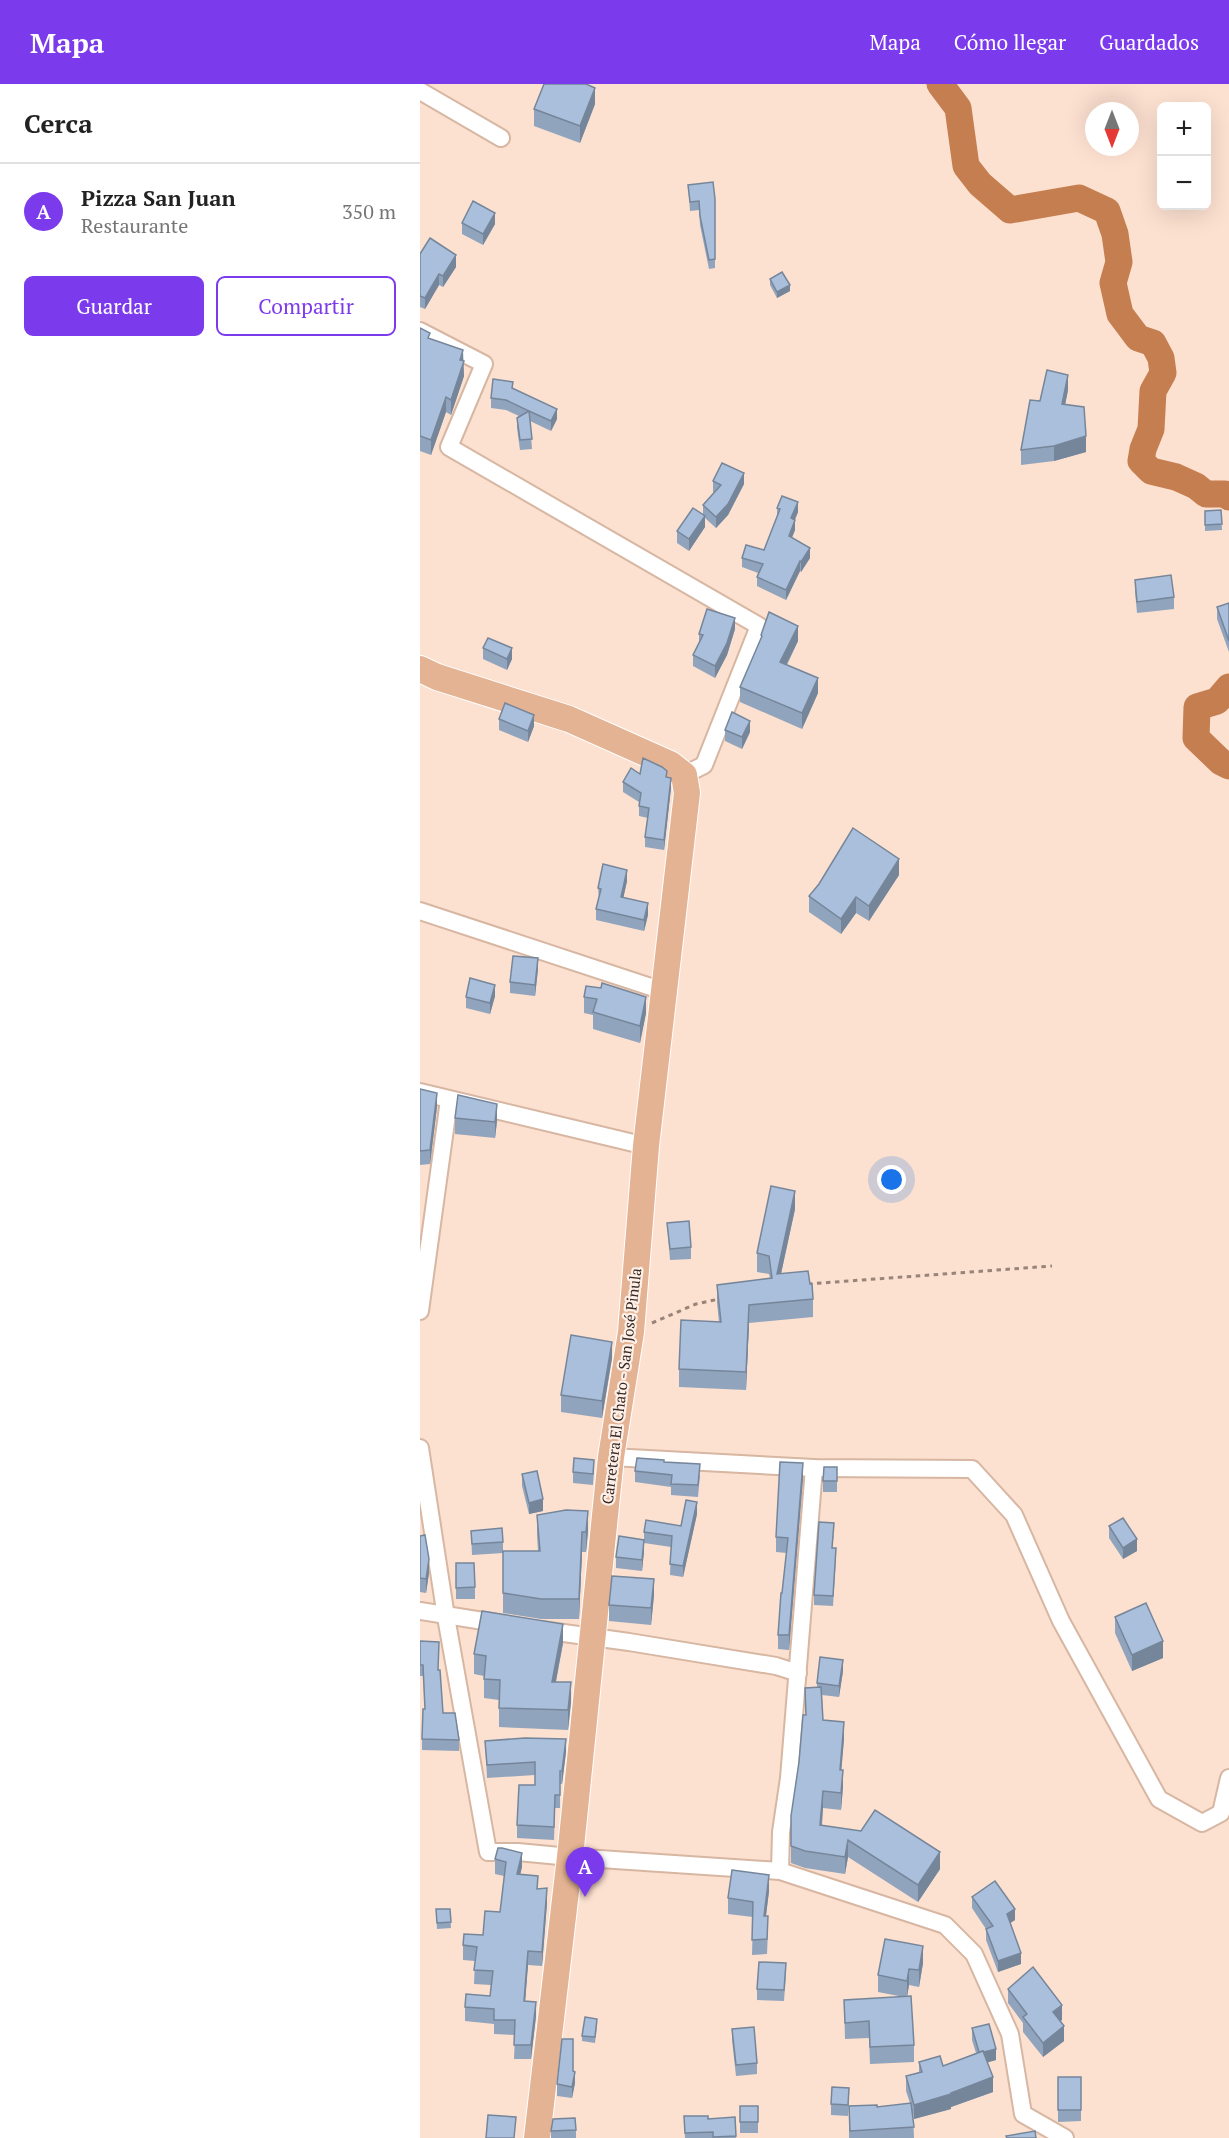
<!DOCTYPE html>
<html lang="es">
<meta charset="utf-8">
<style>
body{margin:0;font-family:"PT Serif",serif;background:#f2f2f2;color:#222}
.controls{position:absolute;right:18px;top:18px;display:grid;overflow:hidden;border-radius:9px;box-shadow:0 6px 24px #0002}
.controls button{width:54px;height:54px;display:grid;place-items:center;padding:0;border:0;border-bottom:2px solid #e0e0e0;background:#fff;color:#222;font:30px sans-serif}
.compass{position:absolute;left:665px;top:18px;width:54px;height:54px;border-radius:50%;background:#fff;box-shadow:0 6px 24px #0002;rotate:180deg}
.you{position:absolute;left:472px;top:1096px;width:21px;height:21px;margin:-15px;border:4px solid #fff;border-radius:50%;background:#1a73e8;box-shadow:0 0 0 9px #1a73e833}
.badge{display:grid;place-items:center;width:39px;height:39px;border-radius:50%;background:#7c3aed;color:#fff;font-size:20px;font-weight:700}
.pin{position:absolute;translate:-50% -50px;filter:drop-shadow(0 2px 3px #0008)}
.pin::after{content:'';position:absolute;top:32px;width:21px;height:18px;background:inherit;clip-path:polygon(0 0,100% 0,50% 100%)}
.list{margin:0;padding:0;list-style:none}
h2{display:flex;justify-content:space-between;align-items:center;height:78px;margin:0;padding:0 24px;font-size:26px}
h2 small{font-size:20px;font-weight:400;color:#767676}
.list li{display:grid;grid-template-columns:39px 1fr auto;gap:18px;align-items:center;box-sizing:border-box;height:96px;padding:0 24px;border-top:2px solid #e0e0e0}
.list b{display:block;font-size:22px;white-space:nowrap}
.list p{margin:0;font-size:20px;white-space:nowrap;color:#767676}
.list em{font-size:20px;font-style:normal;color:#767676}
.actions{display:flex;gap:12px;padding:18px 24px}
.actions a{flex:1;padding:14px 0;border:2px solid #7c3aed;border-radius:9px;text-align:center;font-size:21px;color:#7c3aed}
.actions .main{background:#7c3aed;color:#fff}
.map{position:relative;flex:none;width:809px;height:2054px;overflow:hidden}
header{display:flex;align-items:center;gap:36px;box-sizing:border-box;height:84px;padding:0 30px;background:#7c3aed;color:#fff}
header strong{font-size:28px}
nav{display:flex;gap:33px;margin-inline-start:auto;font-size:21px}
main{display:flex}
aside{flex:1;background:#fff}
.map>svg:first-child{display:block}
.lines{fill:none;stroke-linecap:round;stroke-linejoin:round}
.river{stroke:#c57e50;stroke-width:27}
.minor-casing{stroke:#d7b6a2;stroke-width:20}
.primary-casing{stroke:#fff;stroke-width:28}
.path{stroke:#988478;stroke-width:3;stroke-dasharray:4.5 4.5;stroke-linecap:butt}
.minor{stroke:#fff;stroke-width:16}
.primary{stroke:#e4b393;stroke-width:26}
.wall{fill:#91a4bd}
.shaded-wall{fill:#76869a}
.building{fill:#a9bfdc;stroke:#76869a;stroke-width:1.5}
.labels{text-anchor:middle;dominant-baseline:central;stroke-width:4.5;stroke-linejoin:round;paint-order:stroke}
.street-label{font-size:15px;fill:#362a22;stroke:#fef0e8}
</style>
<header>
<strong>Mapa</strong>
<nav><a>Mapa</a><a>Cómo llegar</a><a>Guardados</a></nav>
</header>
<main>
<aside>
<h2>Cerca<small></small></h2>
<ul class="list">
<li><span class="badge">A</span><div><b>Pizza San Juan</b><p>Restaurante</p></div><em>350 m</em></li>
</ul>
<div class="actions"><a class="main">Guardar</a><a>Compartir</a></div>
</aside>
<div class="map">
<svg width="809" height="2054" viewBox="0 0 809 2054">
<rect width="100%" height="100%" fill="#fce0d0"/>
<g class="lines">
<!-- river -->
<g class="river">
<path d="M520 0 538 24 546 82 560 100 590 126 659 114 687 127 695 150 699 178 693 199 700 230 718 254 733 259 741 274 743 289 733 307 731 345 723 365 721 377 731 387 756 393 776 402 786 410H805L809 413"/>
<path d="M809 603 797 617 777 623 776 654 801 678 809 682"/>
</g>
<!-- minor casing -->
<g class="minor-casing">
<g id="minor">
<path d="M0 7 81 54"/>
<path d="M0 247 64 280 29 363 339 542 284 681 264 691"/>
<path d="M0 827 243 907"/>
<path d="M0 1008 226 1062"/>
<path d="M0 1227 29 1016"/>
<path d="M0 1364 26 1533 68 1768H98L150 1773 360 1787 525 1841 554 1870 590 1950 603 2030 645 2054"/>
<path d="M191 1373 394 1384 552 1385 594 1431 641 1537 739 1715 782 1739 801 1729 809 1694"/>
<path d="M0 1527 82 1540"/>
<path d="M122 1546 209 1558 356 1582 378 1589"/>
<path d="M360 1787 361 1748 369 1694 394 1384"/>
</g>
</g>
<!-- primary casing -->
<g class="primary-casing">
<path id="primary" d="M0 585 17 593 149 635 250 680 264 691 267 709 226 1062 211 1248 191 1373 150 1773 117 2054"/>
</g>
<!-- path -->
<g class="path">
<path d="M388 1200 632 1182"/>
<path d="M232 1239 276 1220 299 1215"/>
</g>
<!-- minor -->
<use href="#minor" class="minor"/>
<!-- primary -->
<use href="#primary" class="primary"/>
</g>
<!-- wall -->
<g class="wall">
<path d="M175 20 160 59 114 42V25Z"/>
<path d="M268 101 295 115V184L289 185 280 141 279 126 270 127Z"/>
<path d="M42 139 75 140 63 161 42 150Z"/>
<path d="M0 170 36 183 23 203 19 201 5 225 0 223Z"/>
<path d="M350 195 370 207 357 214 350 201Z"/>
<path d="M0 244 10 255 43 277 44 292 31 331 26 328 11 371 0 367Z"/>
<path d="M93 304 137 335 131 347 110 337 112 365 100 366 97 344V334L99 332 86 326 71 324V314Z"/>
<path d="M648 306 645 321 666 368 634 377 601 381V366L620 317Z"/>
<path d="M293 397 324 400 308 431 296 444 285 434V443L269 467 257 459V447L283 430V421L294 409 293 408Z"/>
<path d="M357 424 378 428 375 436V446L372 453 390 474 381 488 380 487 366 516 337 502V493L338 489 322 483V474L344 466 357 432Z"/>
<path d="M801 426 802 446 785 447V427Z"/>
<path d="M715 496 754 513V525L717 529 715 507Z"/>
<path d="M809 519V568L797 535V523Z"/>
<path d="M315 545 307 571 295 594 273 582V571L279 558V550Z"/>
<path d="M341 551 378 557 367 581 398 609 382 645 320 618V603L341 556Z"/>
<path d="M63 564 92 575 87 586 63 575Z"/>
<path d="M79 635 114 642 108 658 79 646Z"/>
<path d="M305 646 330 648 322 665 305 657Z"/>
<path d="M220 690 247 693 251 704 244 766 225 763V753L228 734 219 732V718L203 708V698Z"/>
<path d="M479 791 449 837 436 829 421 850 389 828V812Z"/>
<path d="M207 797 203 814 228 831 224 847 176 836V825L179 815 178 804Z"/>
<path d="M118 885 115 912 90 909V898Z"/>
<path d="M181 904 226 929 220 959 173 945V931L164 929V913Z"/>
<path d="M75 912 70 930 46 924V913Z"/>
<path d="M0 1005 17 1023 10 1080 0 1081Z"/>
<path d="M35 1034 77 1037 75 1054 35 1050Z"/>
<path d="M375 1125 361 1190 393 1215V1233L329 1239 326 1306 259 1303V1285L299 1238 297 1219V1201L350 1194 349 1190 337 1188V1169Z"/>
<path d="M247 1139 271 1163V1175L250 1176Z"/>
<path d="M192 1274 182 1334 141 1328V1311Z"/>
<path d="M244 1378 280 1391 278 1413 251 1411V1403L215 1398V1387Z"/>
<path d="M417 1383V1408H403V1397Z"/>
<path d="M174 1387 173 1401 153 1399V1388Z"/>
<path d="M102 1390 123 1427 109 1430 102 1402Z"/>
<path d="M383 1394 369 1566 358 1565V1551L367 1469 356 1468V1453Z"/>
<path d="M277 1430 263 1493 250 1491 251 1463 224 1459V1448L261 1442Z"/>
<path d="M117 1431 168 1447 166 1468H162L159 1535H121L83 1529V1467H118L117 1451Z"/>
<path d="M689 1442 717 1467 703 1475 689 1454Z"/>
<path d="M51 1447 83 1458V1469L52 1471Z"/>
<path d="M414 1449 412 1464 416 1474 413 1522 394 1521V1511Z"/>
<path d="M0 1452 9 1489 6 1509 0 1508Z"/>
<path d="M224 1467 222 1487 196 1484V1473Z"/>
<path d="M36 1479 55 1503V1515H36Z"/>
<path d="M234 1511 231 1541 189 1537V1521Z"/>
<path d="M695 1533 743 1574 712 1587 695 1549Z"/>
<path d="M0 1557 18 1586 23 1629 39 1656V1667L2 1666V1655L5 1625 3 1592H0Z"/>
<path d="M143 1559 136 1598 151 1618 148 1646 79 1643V1616L64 1614V1592L54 1590V1570Z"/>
<path d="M423 1587 419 1613 402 1611 403 1636 424 1655 421 1686 423 1703 421 1726 403 1724 402 1742 520 1785 498 1818 428 1773 425 1790 385 1784 371 1779V1732L386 1631 385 1604H397V1599Z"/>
<path d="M65 1657 146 1668 142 1700H140V1724H135L134 1756 97 1754V1741L115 1701V1691L67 1694Z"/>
<path d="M78 1764 102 1783 100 1790 118 1805 127 1819 122 1882 108 1881 105 1918 116 1932 111 1975H94L95 1951 74 1950V1940L45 1937V1923L70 1912 71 1901 54 1900 55 1877 43 1876V1861L63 1851 80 1828 84 1792 75 1790V1775Z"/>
<path d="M349 1807 346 1832 348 1847 347 1870 332 1871 333 1833 308 1830V1814Z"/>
<path d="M552 1813 595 1836 590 1839 601 1880 578 1888 566 1856V1845L552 1824Z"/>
<path d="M16 1825H30L31 1844 17 1845Z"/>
<path d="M503 1879 499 1903 489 1901 487 1912 494 1961V1978L450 1980 449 1954 425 1955 424 1916 484 1913 458 1908V1891Z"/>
<path d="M366 1890 364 1917 337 1916V1905Z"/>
<path d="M588 1905 642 1936 640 1937 644 1957 623 1973 603 1948V1939L588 1919Z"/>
<path d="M177 1941 175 1959 162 1957V1952Z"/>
<path d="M552 1944 576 1976 567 1978 573 2008 531 2023V2025L494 2035 493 2029 494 2054H429V2022L457 2023 490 2019 486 2007V1992L499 1988V1978L523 1982 556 1969 552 1956Z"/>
<path d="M312 1945 337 1979V1990L316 1992 312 1956Z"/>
<path d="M153 1987 155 1999 152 2014 137 2012V2000Z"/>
<path d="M638 1993H661V2037L638 2038Z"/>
<path d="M429 2015 428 2032 411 2031V2020Z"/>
<rect x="320" y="2022" width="18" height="27"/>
<path d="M264 2032 288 2035 315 2033 316 2054H265Z"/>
<path d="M156 2046V2054H131V2047Z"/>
</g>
<!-- shaded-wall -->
<g class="shaded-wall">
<path d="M175 4V20L160 59V42Z"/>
<path d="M75 129V140L63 161V150Z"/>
<path d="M36 171V183L23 203V192Z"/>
<path d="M19 190V201L5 225V214Z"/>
<path d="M370 201V207L357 214V208Z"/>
<path d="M43 266 44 292 31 331V316Z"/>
<path d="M648 291V306L642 336V320Z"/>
<path d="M26 313V328L11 371V356Z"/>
<path d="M137 325V335L131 347V337Z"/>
<path d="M666 352V368L634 377V362Z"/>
<path d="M324 389V400L308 431 296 444V433Z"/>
<path d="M378 418V428L371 444V434Z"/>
<path d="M285 432V443L269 467V455Z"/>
<path d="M375 436V446L369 461V452Z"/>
<path d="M390 464V474L381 488V478Z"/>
<path d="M380 477V487L366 516V506Z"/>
<path d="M315 534V545L307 571 295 594V582Z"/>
<path d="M378 542V557L360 593V578Z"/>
<path d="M92 564V575L87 586V575Z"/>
<path d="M398 594V609L382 645V629Z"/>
<path d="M114 631V642L108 658V647Z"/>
<path d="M330 637V648L322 665V653Z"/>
<path d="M251 694V704L244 766V756Z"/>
<path d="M479 775V791L449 837V822Z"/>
<path d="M207 786V797L201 825V813Z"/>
<path d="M436 813V829L421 850V835Z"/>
<path d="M228 819V831L224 847V836Z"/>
<path d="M118 874V885L115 912V901Z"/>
<path d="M75 901V912L70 930V919Z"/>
<path d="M226 913V929L220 959V942Z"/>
<path d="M17 1009V1023L10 1080V1066Z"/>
<path d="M77 1020V1037L75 1054V1038Z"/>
<path d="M375 1107V1125L357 1208V1190Z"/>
<path d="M329 1221V1239L326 1306V1288Z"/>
<path d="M192 1258V1274L182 1334V1317Z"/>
<path d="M383 1379V1394L369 1566V1551Z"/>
<path d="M123 1415V1427L109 1430V1419Z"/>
<path d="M277 1418V1430L263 1493V1482Z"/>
<path d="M168 1427V1447L166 1468V1448Z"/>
<path d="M162 1448V1468L159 1535V1515Z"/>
<path d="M717 1455V1467L703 1475V1464Z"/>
<path d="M224 1456V1467L222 1487V1476Z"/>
<path d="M9 1475V1489L6 1509V1495Z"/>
<path d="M234 1495V1511L231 1541V1524Z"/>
<path d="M143 1540V1559L132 1617V1598Z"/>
<path d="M743 1557V1574L712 1587V1571Z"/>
<path d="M423 1576V1587L419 1613V1602Z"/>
<path d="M151 1598V1618L148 1646V1626Z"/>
<path d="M424 1638V1655L420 1703V1686Z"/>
<path d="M146 1655V1668L142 1700V1687Z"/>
<path d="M423 1686V1703L421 1726V1709Z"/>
<path d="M403 1707V1724L400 1759V1741Z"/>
<path d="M428 1756V1773L425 1790V1773Z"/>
<path d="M520 1768V1785L498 1818V1801Z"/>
<path d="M102 1769V1783L97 1804V1790Z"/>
<path d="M349 1791V1807L344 1847V1832Z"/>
<path d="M127 1804V1819L122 1882V1868Z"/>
<path d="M595 1825V1836L587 1841V1830Z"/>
<path d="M503 1862V1879L499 1903V1886Z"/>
<path d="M108 1867V1881L104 1932V1917Z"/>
<path d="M601 1869V1880L578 1888V1877Z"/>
<path d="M489 1885V1901L487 1913V1897Z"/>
<path d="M116 1918V1932L111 1975V1961Z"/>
<path d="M642 1921V1936L633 1943V1928Z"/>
<path d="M644 1942V1957L623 1973V1959Z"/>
<path d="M576 1965V1976L559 1981V1969Z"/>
<path d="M155 1988V1999L152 2014V2003Z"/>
<path d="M573 1993V2008L531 2023V2025L494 2035V2021L531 2009Z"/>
</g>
<!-- building -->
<g class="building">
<path d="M124 0H166L175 4 160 42 114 25Z"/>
<path d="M293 98 295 115V175L289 176 280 132 279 117 270 118 268 101Z"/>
<path d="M53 117 75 129 63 150 42 139Z"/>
<path d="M10 154 36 171 23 192 19 190 5 214 0 212V170Z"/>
<path d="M362 188 370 201 357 208 350 195Z"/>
<path d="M0 244 10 249 8 254 43 266 40 276 44 277 31 316 26 313 11 356 0 352Z"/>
<path d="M627 286 648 291 642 320 664 323 666 352 634 362 601 366 610 316 620 317Z"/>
<path d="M73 295 93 298 92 304 137 325 131 337 109 327 112 355 100 356 97 334 109 327 86 316 71 314Z"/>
<path d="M302 379 324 389 308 420 296 433 283 421 301 401 293 397Z"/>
<path d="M362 412 378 418 371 434 375 436 369 452 390 464 381 478 380 477 366 506 337 493 343 480 322 474 326 461 344 466 360 425 357 424Z"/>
<path d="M273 424 285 432 269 455 257 447Z"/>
<path d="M801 426 802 440 785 441V427Z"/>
<path d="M751 491 754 513 717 518 715 496Z"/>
<path d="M809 519V557L797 523Z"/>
<path d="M287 525 315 534 307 559 295 582 273 571 283 551 279 550Z"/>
<path d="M349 528 378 542 360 578 398 594 382 629 320 603 342 552 341 551Z"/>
<path d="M68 554 92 564 87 575 63 564Z"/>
<path d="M85 619 114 631 108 647 79 635Z"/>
<path d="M312 628 330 637 322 653 305 646Z"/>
<path d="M223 674 242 683 247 687 246 693 251 694 244 756 225 753 229 724 219 722 221 709 203 698 211 684 220 690Z"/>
<path d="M433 744 479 775 449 822 436 813 421 835 389 812 399 800Z"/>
<path d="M183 780 207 786 201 813 228 819 224 836 176 825 181 805 178 804Z"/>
<path d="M93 872 118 874 115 901 90 898Z"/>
<path d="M50 894 75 901 70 919 46 913Z"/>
<path d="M182 899 226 913 220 942 173 928 177 915 164 913 166 902 181 904Z"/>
<path d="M0 1005 17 1009 10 1066 0 1067Z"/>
<path d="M38 1011 77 1020 75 1038 35 1034Z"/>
<path d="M351 1102 375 1107 357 1190 388 1187 390 1200H392L393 1215 329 1221 326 1288 259 1285 261 1236 301 1238 297 1201 352 1194 349 1172 337 1169Z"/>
<path d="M269 1137 271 1163 250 1165 247 1139Z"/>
<path d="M151 1251 192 1258 182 1317 141 1311Z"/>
<path d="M154 1374 174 1376 173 1390 153 1388Z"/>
<path d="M217 1374 244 1376V1378L280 1380 278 1401 251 1400 252 1391 215 1387Z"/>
<path d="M360 1378 383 1379 369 1551H358L361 1509H362L368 1454 356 1453Z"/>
<path d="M404 1383H417V1397H403Z"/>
<path d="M117 1387 123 1415 109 1419 102 1390Z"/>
<path d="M266 1416 277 1418 263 1482 250 1480 252 1452 224 1448 226 1436 261 1442Z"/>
<path d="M146 1426 168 1427 166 1448H162L159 1515H121L83 1509V1467H120L117 1431Z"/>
<path d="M703 1434 717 1455 703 1464 689 1442Z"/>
<path d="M399 1438 414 1439 412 1464H416L413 1512 394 1511Z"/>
<path d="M82 1444 83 1458 52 1460 51 1447Z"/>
<path d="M5 1451 9 1475 6 1495 0 1494V1452Z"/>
<path d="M199 1452 224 1456 222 1476 196 1473Z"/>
<path d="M36 1479H54L55 1503 36 1504Z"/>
<path d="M192 1492 234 1495 231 1524 189 1521Z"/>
<path d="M726 1519 743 1557 712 1571 695 1533Z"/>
<path d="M62 1527 143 1540 132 1598H151L148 1626 79 1624 80 1596 64 1595 66 1572 54 1570Z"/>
<path d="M0 1557 19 1558 18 1586H20L23 1629H35L39 1656 2 1655 3 1625H5L3 1581H0Z"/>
<path d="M400 1573 423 1576 419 1602 397 1599Z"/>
<path d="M401 1603 403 1636 424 1638 420 1686H423L421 1709 403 1707 400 1741 441 1747 455 1726 520 1768 498 1801 428 1756 425 1773 385 1767 371 1762V1732L379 1678 383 1631H386L385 1604Z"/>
<path d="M105 1654 146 1655 142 1687H140V1711H135L134 1743 97 1741 99 1701H115V1678L67 1681 65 1657Z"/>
<path d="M78 1764H82L102 1769 97 1790 118 1792 117 1805 127 1804 122 1868 108 1867 104 1917 116 1918 111 1961H94L95 1936H74V1925L45 1923 46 1910 70 1912 73 1887 54 1886 57 1863 43 1861 44 1850 63 1851 65 1827 80 1828 86 1778 75 1775Z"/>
<path d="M312 1786 349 1791 344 1832H348L347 1855 332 1856 333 1818 308 1814Z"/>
<path d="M575 1797 595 1825 587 1830 601 1869 578 1877 566 1845 573 1842 552 1813Z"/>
<path d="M16 1825H30L31 1838 17 1839Z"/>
<path d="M465 1855 503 1862 499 1886 489 1885 487 1897 458 1891Z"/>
<path d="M339 1878 366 1879 364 1906 337 1905Z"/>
<path d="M613 1883 642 1921 633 1928 644 1942 623 1959 603 1933 607 1930 588 1905Z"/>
<path d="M491 1912 494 1961 450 1963 449 1937 425 1939 424 1916Z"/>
<path d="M165 1933 177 1935 175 1953 162 1952Z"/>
<path d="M569 1940 576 1965 564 1968 563 1967 559 1968 552 1944Z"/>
<path d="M334 1943 337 1979 316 1981 312 1945Z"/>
<path d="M142 1955H153V1987L155 1988 152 2003 137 2000Z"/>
<path d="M563 1967 573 1993 531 2009V2010L494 2021 486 1992 502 1988 499 1978 520 1972 523 1982Z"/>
<rect x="638" y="1993" width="23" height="33"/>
<path d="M412 2003 429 2004 428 2021 411 2020Z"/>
<path d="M491 2019 494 2043 430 2047 429 2022 457 2021V2023Z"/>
<rect x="320" y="2022" width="18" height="16"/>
<path d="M68 2031 96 2033 94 2054H66Z"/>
<path d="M264 2032H288V2035L315 2033 316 2052 293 2053V2048L265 2049Z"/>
<path d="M155 2034 156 2046 131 2047 133 2035Z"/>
<path d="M615 2047 616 2054H587L586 2052Z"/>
</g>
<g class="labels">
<!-- street labels -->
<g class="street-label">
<text transform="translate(201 1302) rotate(-83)">Carretera El Chato - San José Pinula</text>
</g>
</g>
</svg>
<div class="controls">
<button>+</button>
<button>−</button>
</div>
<svg class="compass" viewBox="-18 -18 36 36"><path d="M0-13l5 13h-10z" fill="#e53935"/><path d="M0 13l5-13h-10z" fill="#767676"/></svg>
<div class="you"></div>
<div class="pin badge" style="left:165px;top:1813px">A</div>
</div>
</main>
